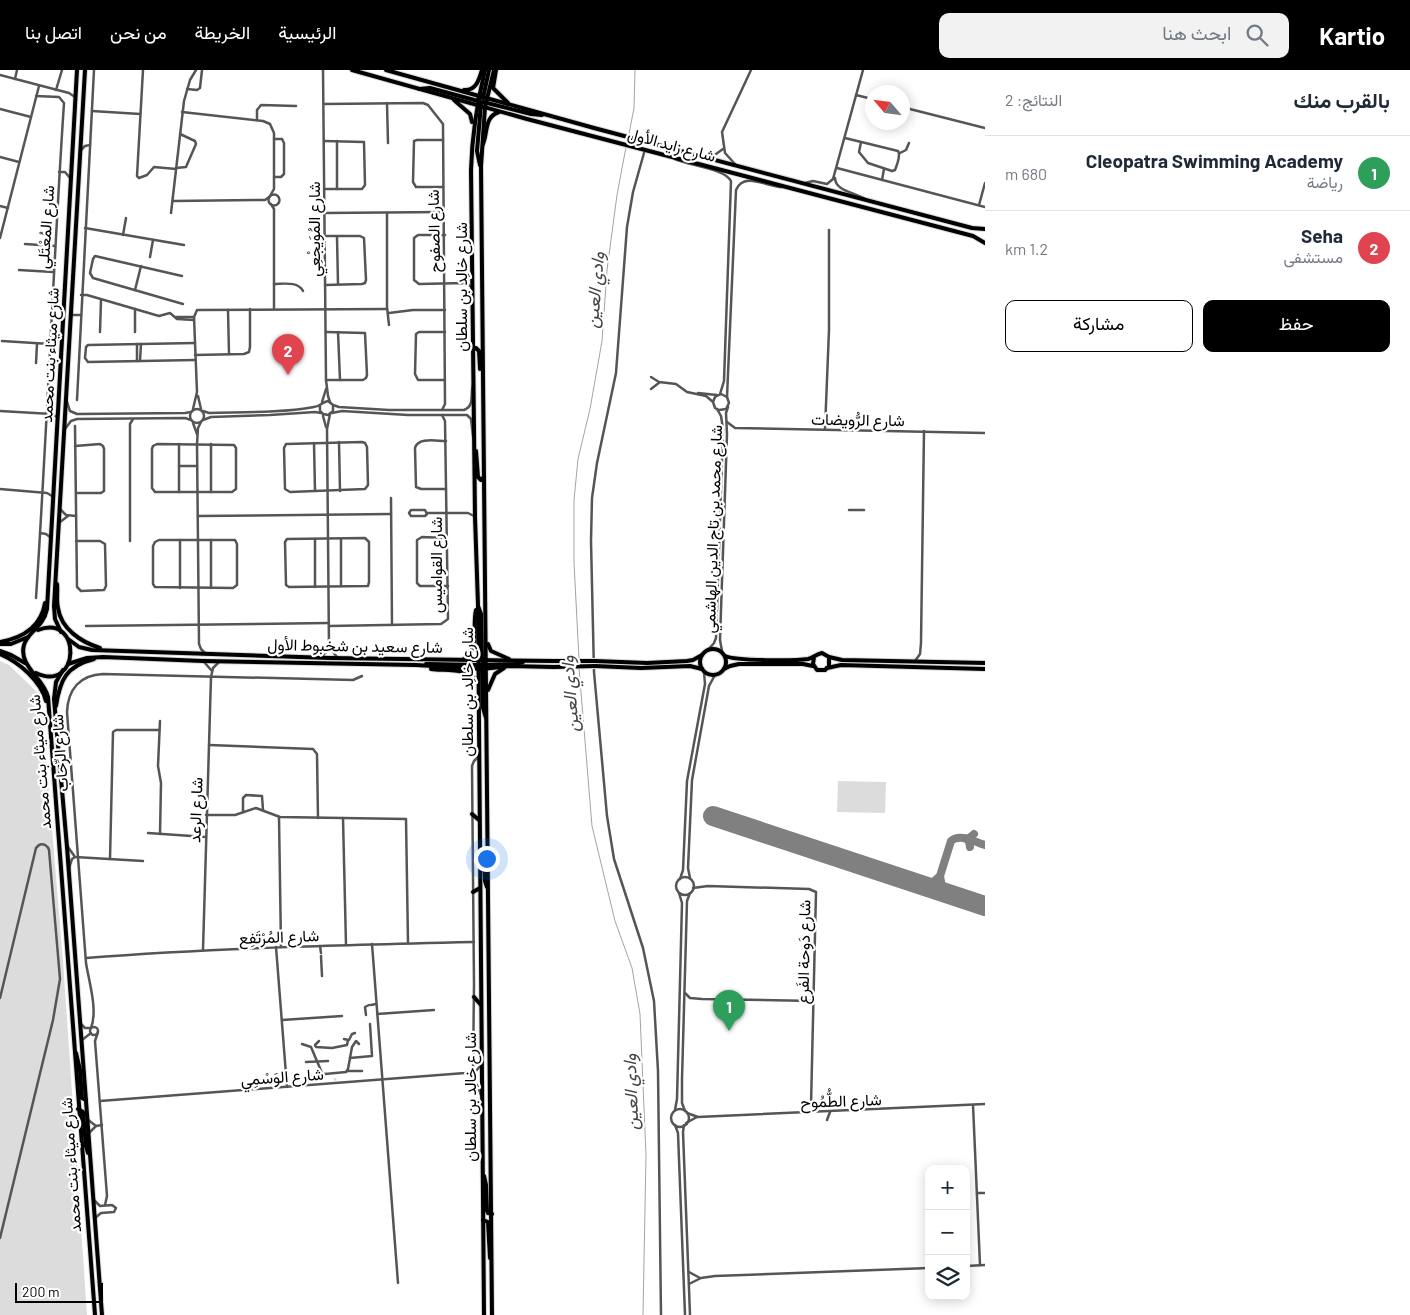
<!DOCTYPE html>
<html lang="ar">
<meta charset="utf-8">
<style>
body{margin:0;font-family:Barlow,Vazirmatn,sans-serif;background:#f2f2f3;color:#1f2937;direction:rtl}
.controls{position:absolute;right:15px;bottom:15px;display:grid;overflow:hidden;border-radius:10px;box-shadow:0 2px 12px #0003}
.controls button{width:45px;height:45px;display:grid;place-items:center;padding:0;border:0;border-bottom:1px solid #e0e1e3;background:#fff;color:#1f2937;font:25px sans-serif}
.compass{position:absolute;left:865px;top:15px;width:45px;height:45px;border-radius:50%;background:#fff;box-shadow:0 2px 12px #0003;rotate:298deg}
.scale{position:absolute;left:15px;bottom:12px;width:88px;box-sizing:border-box;padding-left:5px;border:2px solid #000;border-top:0;font-size:14px;line-height:18px;white-space:nowrap;color:#000;-webkit-text-stroke:4px #fff;paint-order:stroke}
.you{position:absolute;left:486px;top:788px;width:18px;height:18px;margin:-12px;border:4px solid #fff;border-radius:50%;background:#1a73e8;box-shadow:0 0 0 8px #1a73e833}
.badge{display:grid;place-items:center;width:32px;height:32px;border-radius:50%;background:#000;color:#fff;font-size:16px;font-weight:700}
.pin{position:absolute;translate:-50% -41px;filter:drop-shadow(0 1px 2px #0008)}
.pin::after{content:'';position:absolute;top:26px;width:18px;height:15px;background:inherit;clip-path:polygon(0 0,100% 0,50% 100%)}
.list{margin:0;padding:0;list-style:none}
h2{display:flex;justify-content:space-between;align-items:center;height:65px;margin:0;padding:0 20px;font-size:21px}
h2 small{font-size:16px;font-weight:400;color:#747a83}
.list li{display:grid;grid-template-columns:32px 1fr auto;gap:15px;align-items:center;box-sizing:border-box;height:75px;padding:0 20px;border-top:1px solid #e0e1e3}
.list b{display:block;font-size:19px;white-space:nowrap}
.list p{margin:0;font-size:16px;white-space:nowrap;color:#747a83}
.list em{font-size:16px;font-style:normal;color:#747a83}
.actions{display:flex;gap:10px;padding:15px 20px}
.actions a{flex:1;padding:11px 0;border:1px solid #000;border-radius:10px;text-align:center;font-size:18px;color:#000}
.actions .main{background:#000;color:#fff}
.icon{flex:none;width:28px;height:28px;fill:none;stroke:currentColor;stroke-width:2;stroke-linecap:round;stroke-linejoin:round}
.map{position:relative;flex:none;width:985px;height:1245px;overflow:hidden;direction:ltr}
header{display:flex;align-items:center;gap:30px;box-sizing:border-box;height:70px;padding:0 25px;background:#000;color:#fff}
header strong{font-size:24px}
nav{display:flex;gap:28px;margin-inline-start:auto;font-size:18px}
.search{width:350px;height:45px;background:#f2f2f3;display:flex;align-items:center;gap:12px;box-sizing:border-box;padding:0 18px;border-radius:10px;color:#747a83;font-size:19px}
main{display:flex}
aside{flex:1;background:#fff}
.map>svg:first-child{display:block}
.green{fill:#dcdcdc}
.lines{fill:none;stroke-linecap:round;stroke-linejoin:round}
.stream{stroke:#a3a3a3;stroke-width:1}
.taxiway{stroke:#808080;stroke-width:8}
.runway{stroke:#808080;stroke-width:20}
.minor-tunnel{stroke:#d9d9d9;stroke-width:2.5;stroke-dasharray:2.5 1;stroke-linecap:butt}
.major-casing{stroke:#dbdbdb;stroke-width:6}
.minor{stroke:#555;stroke-width:2.5}
.major{stroke:#000;stroke-width:4}
.major-bridge-casing{stroke:#dbdbdb;stroke-width:6;stroke-linecap:butt}
.major-bridge{stroke:#000;stroke-width:4}
.labels{text-anchor:middle;dominant-baseline:central;stroke-width:4.5;stroke-linejoin:round;paint-order:stroke}
.street-label{font-size:16px;fill:#000;stroke:#fff}
.water-label{font-size:18px;font-style:italic;fill:#444;stroke:#fff}
</style>
<header>
<strong>Kartio</strong>
<div class="search"><svg class="icon" aria-label="search" viewBox="0 0 24 24"><circle cx="10" cy="10" r="6"/><path d="M15 15l6 6"/></svg>ابحث هنا</div>
<nav><a>الرئيسية</a><a>الخريطة</a><a>من نحن</a><a>اتصل بنا</a></nav>
</header>
<main>
<aside>
<h2>بالقرب منك<small>النتائج: 2</small></h2>
<ul class="list">
<li><span class="badge" style="background:#2e9e5b">1</span><div><b>Cleopatra Swimming Academy</b><p>رياضة</p></div><em>680 m</em></li>
<li><span class="badge" style="background:#e0444e">2</span><div><b>Seha</b><p>مستشفى</p></div><em>1.2 km</em></li>
</ul>
<div class="actions"><a class="main">حفظ</a><a>مشاركة</a></div>
</aside>
<div class="map">
<svg width="985" height="1245" viewBox="0 0 985 1245">
<rect width="100%" height="100%" fill="#fff"/>
<!-- green -->
<g class="green">
<path d="M0 591 9 595 39 624 44 663 63 890 87 1245H0Z"/>
<path d="M838 711 886 712 885 743 837 742Z"/>
</g>
<g class="lines">
<!-- stream -->
<g class="stream">
<path d="M627 74 634 38 635 0"/>
<path d="M579 589 574 493V430L578 389 590 339 602 271 607 200 617 125 626 77"/>
<path d="M579 598 592 756 615 851 632 898 640 944 646 1085 643 1245"/>
</g>
<!-- taxiway -->
<g class="taxiway">
<path d="M970 777 969 771 966 769 969 768 974 764"/>
<path d="M940 806 951 771C960 763 975 772 985 775"/>
<path d="M923 815 931 814 940 806 942 817 949 824"/>
</g>
<!-- runway -->
<path class="runway" d="M713 746 985 836"/>
<!-- minor-tunnel -->
<path class="minor-tunnel" d="M335 1008V1011"/>
<!-- major casing -->
<g class="major-casing">
<g id="major">
<path d="M77 0 47 539C43 558 28 561 24 575 18 596 44 608 48 627L95 1245"/>
<path d="M352 0 527 49 973 166 985 173"/>
<path d="M386 0 594 58 972 158 985 159"/>
<path d="M496 0 493 18 508 33"/>
<path d="M419 19 430 18 478 31"/>
<path d="M464 20C476 21 479 10 482 0"/>
<path d="M478 26 481 34 477 81 480 95"/>
<path d="M483 28 489 0"/>
<path d="M454 30 470 44 472 52"/>
<path d="M483 32 531 44 542 45"/>
<path d="M483 74C488 62 484 47 499 42"/>
<path d="M473 279 476 278 479 281 480 299"/>
<path d="M476 381 478 407 481 410 484 407"/>
<path d="M57 514C58 522 56 530 58 538 61 559 81 572 100 578"/>
<path d="M478 536 481 544 482 591"/>
<path d="M61 562 55 549 54 536 85 0"/>
<path d="M68 569 79 577 92 580 330 588 554 591"/>
<path d="M0 572C22 568 41 557 45 533"/>
<path d="M0 574H11L28 567"/>
<path d="M488 574 491 581 509 589"/>
<circle cx="713" cy="592" r="13"/>
<path d="M0 581 11 585 25 593"/>
<path d="M0 584C19 592 41 611 46 631"/>
<path d="M725 586C736 591 795 591 808 589 813 588 816 584 822 583L829 587V596L825 600H817L813 594 814 587"/>
<path d="M829 587 842 590 985 593"/>
<path d="M464 589C480 577 472 557 476 540"/>
<path d="M595 591 647 593 687 591 693 590 702 585"/>
<path d="M68 594 87 588 103 587 203 591 416 595 482 599 510 596 554 597"/>
<path d="M426 594 482 595 486 590"/>
<path d="M483 595 515 594 523 592"/>
<path d="M595 596 641 598 690 596 702 599"/>
<path d="M482 598 483 638 486 648"/>
<path d="M827 598 841 595 985 599"/>
<path d="M431 599C445 601 469 597 477 612"/>
<path d="M724 599 730 596 739 594H803L813 596"/>
<path d="M63 600 56 612 54 629 67 777 102 1245"/>
<path d="M36 603C80 624 83 543 38 560"/>
<path d="M488 620 495 604 504 598"/>
<path d="M56 636C60 610 66 596 94 589"/>
<path d="M472 744 479 750"/>
<path d="M479 788 484 790 485 811 487 817"/>
<path d="M473 822 480 818"/>
<path d="M474 927 481 935"/>
<path d="M76 983 80 1000 82 1028 86 1030"/>
<path d="M78 1039 83 1042 86 1076 88 1083"/>
<path d="M484 1106 486 1115 487 1141 488 1143 492 1144"/>
<path d="M483 1150 488 1152 490 1188"/>
<path d="M484 1245 478 535 475 447 471 100C472 66 477 33 485 0"/>
<path d="M492 1245 481 96 485 37 494 0"/>
</g>
</g>
<!-- minor -->
<g class="minor">
<path d="M143 0 137 106 139 108 147 105 154 97 176 99"/>
<path d="M323 0 326 310 328 326 330 332"/>
<path d="M0 5 69 23 75 27"/>
<path d="M15 9 17 0"/>
<path d="M187 19 197 20 200 18 202 0"/>
<path d="M56 20 62 0"/>
<path d="M856 25 872 29"/>
<path d="M387 33 388 73"/>
<path d="M324 34 423 33 428 35 443 54 445 334 442 340"/>
<path d="M902 37 985 58"/>
<path d="M0 39 31 47"/>
<path d="M92 41 140 44"/>
<path d="M182 42 263 51 270 54 274 63V119L270 126"/>
<path d="M257 50V40L261 35 296 36"/>
<path d="M845 68 898 81C901 85 897 95 895 100L892 101 868 93 859 82 861 72"/>
<path d="M443 70H417L414 71 413 112 416 117H443"/>
<path d="M324 71 364 72 365 115 362 119H324"/>
<path d="M81 80 85 76 90 75"/>
<path d="M644 83 633 122 627 157 616 303 597 393 592 428 591 471 594 602 607 746 614 789 643 878 654 931 658 1001 661 1245"/>
<path d="M900 83 906 80 909 73"/>
<path d="M705 86 716 84 723 79"/>
<path d="M0 87 19 92"/>
<path d="M675 89C690 96 724 98 731 111L724 311 720 324"/>
<path d="M735 94 725 83 722 62 751 0"/>
<path d="M176 98 186 97 196 74 195 71 180 64"/>
<path d="M837 98 985 137"/>
<path d="M59 102H65L70 108"/>
<path d="M274 107H281L284 104V73L282 69H274"/>
<path d="M835 108C835 121 855 122 865 129"/>
<path d="M882 110 884 99"/>
<path d="M805 113 813 111 827 114 833 109 863 0"/>
<path d="M337 119V71"/>
<circle cx="274" cy="130" r="5.5"/>
<path d="M173 131 265 130 269 127"/>
<path d="M271 134 274 139V239"/>
<path d="M979 135 985 113"/>
<path d="M0 136 8 138"/>
<path d="M171 143 184 31 190 10 196 0"/>
<path d="M324 143 444 142"/>
<path d="M387 143V237L389 255"/>
<path d="M85 158 184 175"/>
<path d="M123 165 126 148"/>
<path d="M445 165H418L414 168V210L419 214 466 213 473 218"/>
<path d="M325 166H360L364 168 366 210 365 213 362 214 325 215"/>
<path d="M337 167 338 214"/>
<path d="M0 168 39 16"/>
<path d="M25 174 55 176"/>
<path d="M150 187 153 170"/>
<path d="M19 200 53 202"/>
<path d="M182 206 95 186 93 189 90 203 93 208 183 234"/>
<path d="M274 214C283 214 298 211 303 221"/>
<path d="M135 220 141 196"/>
<path d="M81 225H87L159 246 170 243 177 249 194 250"/>
<path d="M135 239V262"/>
<path d="M228 240 229 284"/>
<path d="M389 243 413 240H445"/>
<path d="M71 245H80"/>
<path d="M176 247H194"/>
<path d="M100 262 101 230"/>
<path d="M326 262 365 263 367 305 366 308 363 310H326"/>
<path d="M338 262 340 310"/>
<path d="M445 262H419L416 264 415 304 418 310H445"/>
<path d="M2 271 50 274"/>
<path d="M195 273 88 275 86 277 85 288 88 292 195 290"/>
<path d="M195 285 244 284 249 282 250 277V239"/>
<path d="M137 291V274"/>
<path d="M140 291 141 274"/>
<path d="M36 293 37 274"/>
<path d="M651 307 659 312 676 314 687 322 706 326 713 332 715 338 719 340 726 339 729 333 727 327 721 324 715 327 713 332"/>
<path d="M651 319 660 312"/>
<path d="M698 323 717 325"/>
<path d="M198 326 201 339"/>
<path d="M727 327 736 120C744 101 767 117 782 117"/>
<path d="M77 330 94 0"/>
<path d="M67 332 70 341 77 344 185 343 191 342"/>
<path d="M322 332 326 319"/>
<path d="M333 335 339 337 389 340H464C475 336 470 324 473 315"/>
<circle cx="197" cy="346" r="7"/>
<path d="M193 339 197 322 194 247 197 240 387 239"/>
<path d="M0 341 52 344 57 347"/>
<path d="M203 341 209 343C244 342 280 343 314 337 320 337 322 332 328 331L333 335V341L328 345 323 344 320 341V336"/>
<path d="M332 343 342 341 408 345H467L471 349 473 366"/>
<path d="M330 344 327 359 329 577 337 587"/>
<path d="M323 346 326 357"/>
<path d="M203 350 211 347 270 345 315 342 321 343"/>
<path d="M201 352 198 358 197 374 199 574 201 579 206 584"/>
<path d="M727 352 735 358 985 363"/>
<path d="M193 353 197 364"/>
<path d="M75 356 77 517 81 521 104 520 106 516 105 474 100 471H76"/>
<path d="M65 359 71 351 77 349 185 348 191 350"/>
<path d="M825 359 829 260V160"/>
<path d="M446 371C436 371 418 367 415 378L416 417 421 419H446"/>
<path d="M339 372 340 421"/>
<path d="M362 372 365 373 367 377 368 415 365 419 290 422 285 419 284 378 286 374Z"/>
<path d="M314 373 315 421"/>
<path d="M157 374 234 375 236 378V419L232 422H155L152 418V379L153 376Z"/>
<path d="M179 374V422"/>
<path d="M75 376 100 374 103 376 104 379V421L101 423H76"/>
<path d="M179 396H197"/>
<path d="M0 419 47 423 52 426"/>
<path d="M211 422V374"/>
<path d="M391 428 392 555"/>
<path d="M60 439 66 445 76 446"/>
<path d="M411 440H425L427 444 425 446H411L409 443Z"/>
<path d="M849 440H864"/>
<path d="M427 443H468L474 446"/>
<path d="M198 446 391 444"/>
<path d="M60 452 68 446"/>
<path d="M40 463 46 464 50 467"/>
<path d="M365 468 369 472V512L368 516 289 517 286 515 285 472 287 469Z"/>
<path d="M447 468 422 467 417 470V513L420 516H448"/>
<path d="M315 469V517"/>
<path d="M341 469V516"/>
<path d="M159 470H235L237 474V515L233 518 155 517 153 514V476L155 472Z"/>
<path d="M180 470V518"/>
<path d="M211 470V518"/>
<path d="M130 471V354L133 349"/>
<path d="M36 528C47 363 53 198 64 33L59 27 36 26"/>
<path d="M86 556 329 553"/>
<path d="M329 556 441 554 448 549 445 351 442 345"/>
<path d="M708 580 714 573 716 568 723 359 721 346 717 339"/>
<path d="M722 581 720 570 727 364 726 343 728 337"/>
<path d="M321 587 329 579"/>
<path d="M915 591 920 584 921 573 924 361"/>
<path d="M204 592 212 601"/>
<path d="M160 651 158 696 161 713 160 764"/>
<path d="M209 675 313 679 317 684 318 748"/>
<path d="M243 742V728L246 725 262 726 263 740"/>
<path d="M206 745H235L256 738 280 747 406 749 408 873"/>
<path d="M279 747 281 877"/>
<path d="M343 748 346 875"/>
<path d="M148 763 206 767"/>
<path d="M68 777 75 787 143 791"/>
<path d="M110 789 113 662 116 660H159"/>
<path d="M69 798 72 789 75 787"/>
<circle cx="685" cy="816" r="9"/>
<path d="M690 808 688 798 692 710 709 616 715 605"/>
<path d="M680 809 683 800 687 711 705 614 704 602"/>
<path d="M693 818 708 816 809 819 816 822 811 1035 815 1042"/>
<path d="M372 874 398 1213"/>
<path d="M320 876 321 883"/>
<path d="M276 877 287 1017"/>
<path d="M203 880 211 607 213 598 219 592"/>
<path d="M321 886 322 906"/>
<path d="M86 888C215 878 344 875 474 872"/>
<path d="M685 923 690 928 702 929 814 931"/>
<path d="M0 928 36 778 39 775C44 773 48 776 49 780L60 909 53 950 0 1168"/>
<path d="M371 935 376 934"/>
<path d="M377 944 434 940"/>
<path d="M366 945 365 937 369 935"/>
<path d="M282 950 342 946"/>
<path d="M81 954 85 958H91"/>
<circle cx="94" cy="961" r="4"/>
<path d="M91 958C98 940 89 912 86 893L67 642C68 619 80 605 103 604L353 610 362 606"/>
<path d="M98 962 95 971 107 1126 105 1135"/>
<path d="M82 970 91 963"/>
<path d="M349 970 352 964 355 963"/>
<path d="M319 971 315 975 316 977 332 978 347 975 348 970 344 969"/>
<path d="M302 974 311 977 322 1003 325 1004 346 1002 348 999 352 977 356 971 359 974"/>
<path d="M350 988 372 986 370 954"/>
<path d="M306 992 328 991"/>
<path d="M347 1001H362"/>
<path d="M473 1002 474 915 472 696 474 691 478 687"/>
<path d="M467 1004 474 1007 481 1025"/>
<path d="M308 1006 323 1004"/>
<path d="M100 1031 465 1003 476 1001 481 995"/>
<path d="M973 1035 980 1195"/>
<circle cx="680" cy="1048" r="9"/>
<path d="M675 1040 677 1029 682 833 679 823"/>
<path d="M685 1041 682 1033V1009L687 831 690 823"/>
<path d="M687 1043 698 1047 985 1034"/>
<path d="M87 1049 96 1056"/>
<path d="M827 1050 830 1042"/>
<path d="M686 1053 697 1047"/>
<path d="M675 1055 678 1063 685 1245"/>
<path d="M684 1055 683 1062 690 1245"/>
<path d="M89 1063 96 1056 102 1055"/>
<path d="M977 1123H985"/>
<path d="M93 1129 100 1136 112 1135 116 1138 114 1142 101 1143 95 1148"/>
<path d="M966 1196 985 1195"/>
<path d="M689 1202 700 1208"/>
<path d="M689 1214 701 1208 715 1206 929 1198"/>
</g>
<!-- major -->
<use href="#major" class="major"/>
<!-- major-bridge casing -->
<g class="major-bridge-casing">
<g id="major-bridge">
<path d="M554 591H595"/>
<path d="M554 597 595 596"/>
</g>
</g>
<!-- major-bridge -->
<use href="#major-bridge" class="major-bridge"/>
</g>
<g class="labels">
<!-- street labels -->
<g class="street-label">
<text transform="translate(672 74) rotate(15)">شارع زايد الأول</text>
<text transform="translate(45 157) rotate(-86)">شارع المُعْتَلي</text>
<text transform="translate(313 159) rotate(-90)">شارع المُوَيجْعِي</text>
<text transform="translate(433 161) rotate(-91)">شارع الصفوح</text>
<text transform="translate(460 217) rotate(-90)">شارع خالِد بن سلطان</text>
<text transform="translate(49 285) rotate(-87)">شارع ميثاء بنت محمد</text>
<text transform="translate(858 349) rotate(1)">شارع الرُّويضات</text>
<text transform="translate(712 459) rotate(-88)">شارع محمد بن تاج الدين الهاشمي</text>
<text transform="translate(435 495) rotate(-90)">شارع القواميس</text>
<text transform="translate(355 575) rotate(1)">شارع سعيد بن شخبوط الأول</text>
<text transform="translate(466 622) rotate(-90)">شارع خالِد بن سلطان</text>
<text transform="translate(59 683) rotate(-94)">شارع الرِّحاب</text>
<text transform="translate(39 692) rotate(-95)">شارع ميثاء بنت محمد</text>
<text transform="translate(195 740) rotate(-88)">شارع الرعد</text>
<text transform="translate(279 866) rotate(-2)">شارع المُرْتَفِع</text>
<text transform="translate(803 882) rotate(-89)">شارع دَوحة الفَرع</text>
<text transform="translate(282 1006) rotate(-4)">شارع الوَسْمِي</text>
<text transform="translate(469 1027) rotate(-90)">شارع خالِد بن سلطان</text>
<text transform="translate(841 1030) rotate(-2)">شارع الطُّمُوح</text>
<text transform="translate(70 1095) rotate(-94)">شارع ميثاء بنت محمد</text>
</g>
<!-- water labels -->
<g class="water-label">
<text transform="translate(594 220) rotate(-85)">وادي العين</text>
<text transform="translate(569 624) rotate(-94)">وادي العين</text>
<text transform="translate(630 1022) rotate(-92)">وادي العين</text>
</g>
</g>
</svg>
<div class="controls">
<button>+</button>
<button>−</button>
<button><svg class="icon" aria-label="layers" viewBox="0 0 24 24"><path d="M12 4l9 5-9 5-9-5zM3 14l9 5 9-5"/></svg></button>
</div>
<svg class="compass" viewBox="-18 -18 36 36"><path d="M0-13l5 13h-10z" fill="#e53935"/><path d="M0 13l5-13h-10z" fill="#747a83"/></svg>
<div class="scale">200 m</div>
<div class="you"></div>
<div class="pin badge" style="left:729px;top:961px;background:#2e9e5b">1</div>
<div class="pin badge" style="left:288px;top:305px;background:#e0444e">2</div>
</div>
</main>
